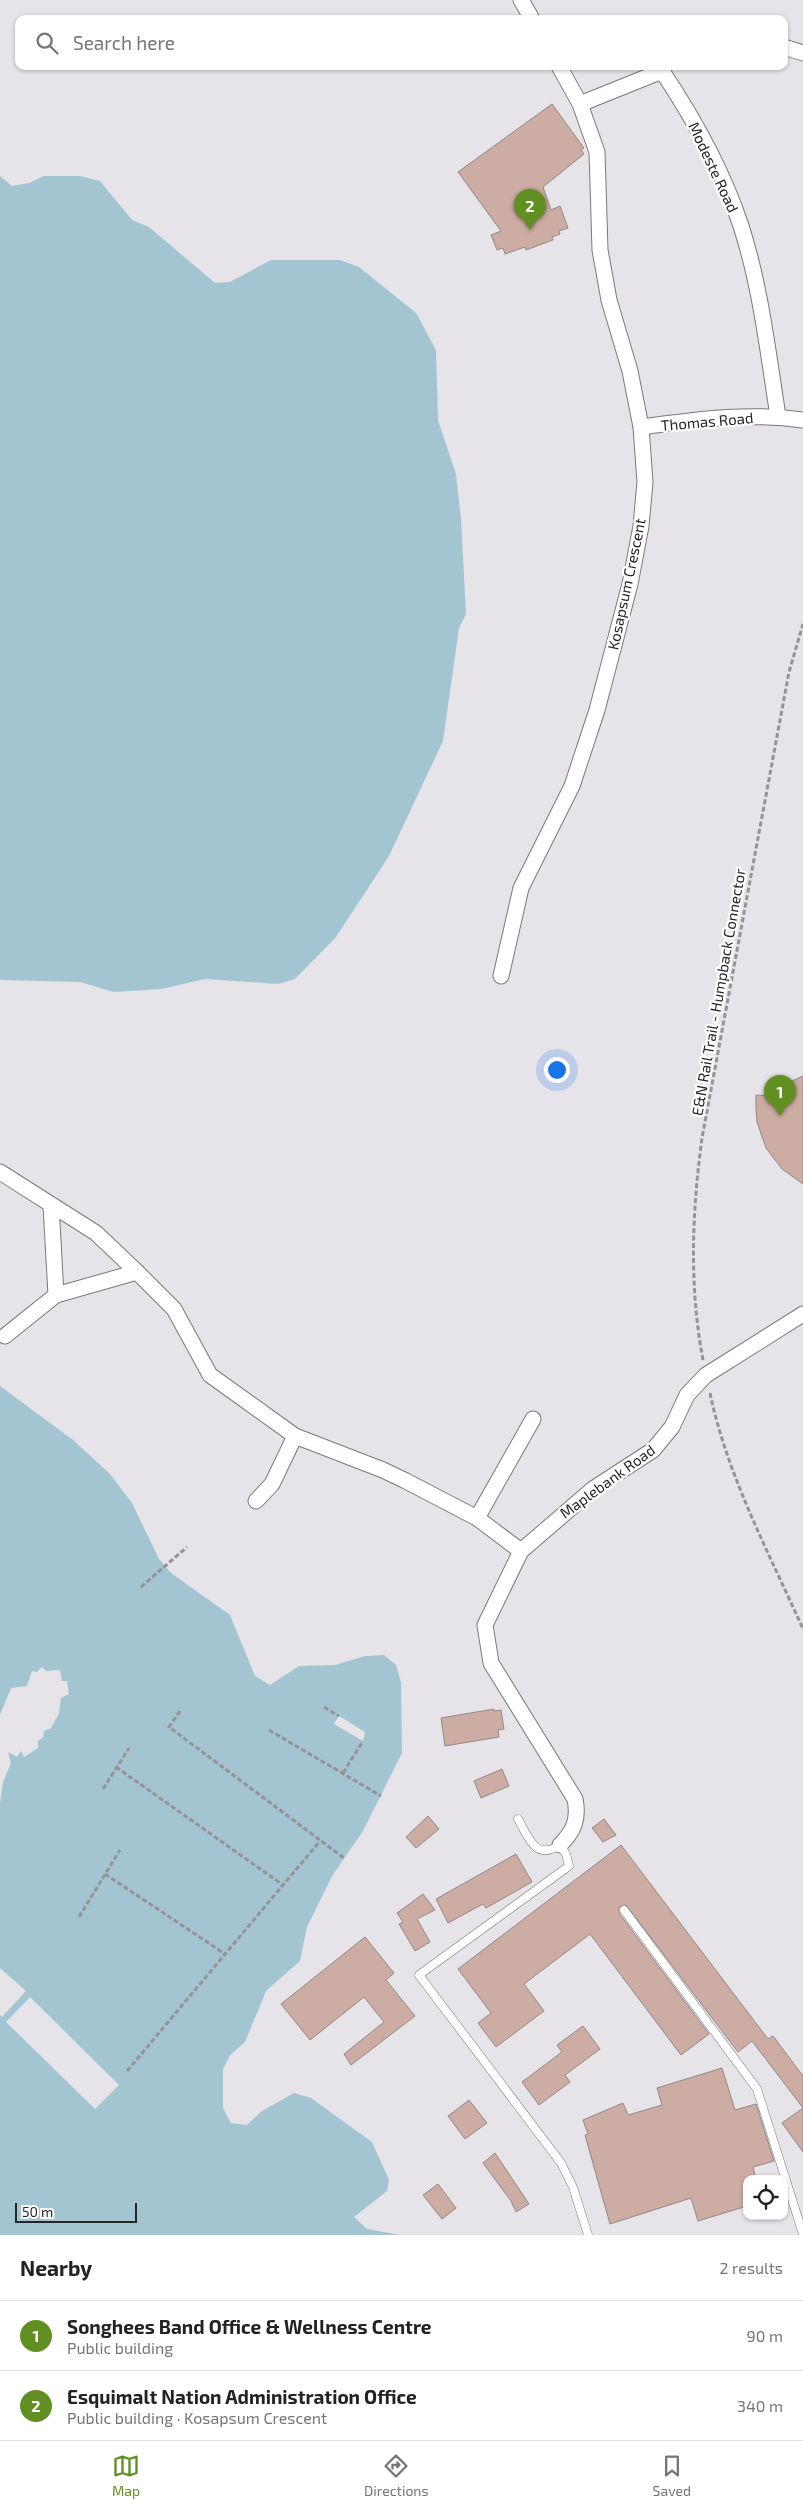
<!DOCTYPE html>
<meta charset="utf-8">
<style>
body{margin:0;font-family:"Exo 2",sans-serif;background:#f6f6f6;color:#222}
.controls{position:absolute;right:15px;bottom:15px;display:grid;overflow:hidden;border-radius:10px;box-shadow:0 1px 4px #0004}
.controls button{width:45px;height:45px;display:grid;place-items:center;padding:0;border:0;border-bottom:1px solid #e0e0e0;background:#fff;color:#222;font:25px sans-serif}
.scale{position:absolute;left:15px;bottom:12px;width:122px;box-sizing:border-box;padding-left:5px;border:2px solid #252426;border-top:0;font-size:14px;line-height:18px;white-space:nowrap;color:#252426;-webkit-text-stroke:4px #fff;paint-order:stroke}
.you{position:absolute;left:556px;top:1069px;width:18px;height:18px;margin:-12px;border:4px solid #fff;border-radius:50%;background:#1a73e8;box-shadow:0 0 0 8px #1a73e833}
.badge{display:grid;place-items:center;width:32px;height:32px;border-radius:50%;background:#628f22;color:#fff;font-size:16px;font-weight:700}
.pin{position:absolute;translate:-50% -41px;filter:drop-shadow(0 1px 2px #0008)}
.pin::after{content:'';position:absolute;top:26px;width:18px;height:15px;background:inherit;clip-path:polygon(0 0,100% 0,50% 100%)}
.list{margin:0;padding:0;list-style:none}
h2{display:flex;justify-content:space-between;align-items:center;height:65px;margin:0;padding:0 20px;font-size:21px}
h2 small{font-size:16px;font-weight:400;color:#767676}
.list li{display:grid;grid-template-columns:32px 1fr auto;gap:15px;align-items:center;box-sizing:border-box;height:70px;padding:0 20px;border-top:1px solid #e0e0e0}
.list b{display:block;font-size:19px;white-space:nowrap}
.list p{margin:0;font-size:16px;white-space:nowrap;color:#767676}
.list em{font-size:16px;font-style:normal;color:#767676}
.icon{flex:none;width:28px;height:28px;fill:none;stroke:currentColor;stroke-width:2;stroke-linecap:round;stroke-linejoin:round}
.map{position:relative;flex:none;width:803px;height:2235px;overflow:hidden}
.search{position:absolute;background:#fff;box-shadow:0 1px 4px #0004;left:15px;right:15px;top:15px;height:55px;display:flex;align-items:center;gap:12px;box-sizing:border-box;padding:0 18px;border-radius:10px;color:#767676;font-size:19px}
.sheet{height:205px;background:#fff}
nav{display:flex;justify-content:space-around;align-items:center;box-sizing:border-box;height:70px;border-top:1px solid #e0e0e0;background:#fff;font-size:14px;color:#767676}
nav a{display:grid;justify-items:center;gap:2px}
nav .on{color:#628f22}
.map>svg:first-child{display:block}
.water{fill:#a3c5d2}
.pier{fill:#e6e3e9}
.building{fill:#cdaca3;stroke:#918987}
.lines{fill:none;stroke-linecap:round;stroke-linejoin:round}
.service-casing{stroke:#7b787e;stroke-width:9}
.minor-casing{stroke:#7b787e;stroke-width:17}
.path{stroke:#959397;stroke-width:3;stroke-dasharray:5 2.5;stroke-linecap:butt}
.service{stroke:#fff;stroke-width:8}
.minor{stroke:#fff;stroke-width:15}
.labels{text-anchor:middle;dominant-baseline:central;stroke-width:4.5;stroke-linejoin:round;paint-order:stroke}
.street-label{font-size:15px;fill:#252426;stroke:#fff}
</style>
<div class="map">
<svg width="803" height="2235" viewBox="0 0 803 2235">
<rect width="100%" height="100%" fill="#e6e3e9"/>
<!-- water -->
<g class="water">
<path d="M0 176 12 186 29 183 44 176H80L100 181 132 220 149 227 215 283 230 282 271 260H340L359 267 416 313 436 350 438 420 456 474 461 519 466 614 459 628 443 741 389 856 336 937 295 979 278 984 205 979 161 989 114 992 80 982 0 980Z"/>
<path d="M0 1386 73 1440 110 1474 132 1503 159 1559 171 1573 230 1615 255 1676 270 1685 299 1666 335 1665 365 1656 384 1655 396 1665 401 1682 402 1753 363 1831 332 1876 307 1927 300 1961 266 1991 245 2042 230 2055 223 2069V2108L231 2123 247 2125 262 2111 294 2093 311 2098 372 2142 389 2180 387 2191 354 2217 367 2229 400 2235H0V1802L3 1782 11 1763 8 1752 17 1757 21 1751 24 1757 38 1748V1741L43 1737 44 1731 51 1728 59 1713 61 1698 69 1694 67 1681H62L60 1670 46 1671 42 1667 37 1672 32 1671 27 1686 11 1688 0 1715Z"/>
</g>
<!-- pier -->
<g class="pier">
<path d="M339 1716 365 1732 363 1741 334 1724Z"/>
<path d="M0 1968 26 1991 2 2017 0 2015Z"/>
<path d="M30 1997 119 2085 95 2109 6 2022Z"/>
</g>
<!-- building -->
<g class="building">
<path d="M552 104 584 148 581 150 584 154 543 187 551 210 560 206 568 228 559 231 560 234 552 237 553 240 526 250 525 247 505 254 503 248 497 250 491 235 501 231 458 172Z"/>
<path d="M803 1076V1184L782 1169 766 1148 757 1122 756 1109V1095L775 1096 781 1086Z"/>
<path d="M494 1709V1711L501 1710 504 1729 498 1730 499 1737 445 1746 441 1718Z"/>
<path d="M502 1769 509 1786 481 1798 474 1781Z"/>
<path d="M428 1816 439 1829 416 1848 406 1837Z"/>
<path d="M604 1819 616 1835 603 1842 592 1828Z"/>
<path d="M621 1845 768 2039 773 2036 803 2076V2152L782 2123 803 2108 752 2041 738 2052 626 1905 619 1907V1913L709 2034 681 2055 590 1934 524 1984 544 2011 496 2047 478 2023 491 2013 458 1969Z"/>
<path d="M516 1854 532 1882 486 1908 483 1904 448 1923 436 1899Z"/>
<path d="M423 1894 435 1910 417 1919 430 1942 415 1951 399 1924 403 1922 397 1913Z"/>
<path d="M365 1937 394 1973 386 1980 415 2016 351 2065 344 2054 384 2022 364 1997 310 2040 281 2004Z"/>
<path d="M583 2026 600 2049 565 2075 570 2082 539 2105 522 2082 562 2052 557 2045Z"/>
<path d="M722 2068 735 2110 756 2104 774 2161 753 2167 756 2179H747V2206L698 2221 691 2198 610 2224 585 2135 588 2134 583 2120 623 2103 628 2115 662 2105 657 2088Z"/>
<path d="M469 2100 487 2123 465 2139 448 2116Z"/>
<path d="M495 2153 529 2204 516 2212 511 2201 483 2163Z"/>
<path d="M438 2184 456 2208 442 2219 423 2195Z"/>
</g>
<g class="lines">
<!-- service casing -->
<g class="service-casing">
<g id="service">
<path d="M518 1819C529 1838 535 1861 560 1845L566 1854 569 1866 419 1975 561 2163 573 2187 588 2235"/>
<path d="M624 1910 757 2089 803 2234"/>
</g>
</g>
<!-- minor casing -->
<g class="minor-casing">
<g id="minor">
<path d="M521 0 532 19"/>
<path d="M784 47 803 53"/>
<path d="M580 104 662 71C694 119 723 171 741 226 761 288 768 353 778 416"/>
<path d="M641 427C695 420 748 412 803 420"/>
<path d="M501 976 521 888 572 786 597 710 630 584 641 526 645 482 641 427 630 371 609 300 600 250 597 152 580 104 559 66"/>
<path d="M0 1172 96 1233 137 1272 174 1309 210 1375 295 1436 383 1470 406 1481 477 1518 521 1551"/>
<path d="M51 1205 56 1295"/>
<path d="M5 1336 56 1295 137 1272"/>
<path d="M256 1501 272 1484 295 1436"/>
<path d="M477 1518 533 1419"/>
<path d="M560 1845C574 1831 579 1819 575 1799L491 1663 485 1625 521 1551 593 1489 653 1450 672 1427 687 1395 706 1375 803 1314"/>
</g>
</g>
<!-- path -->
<g class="path">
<path d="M703 1360C689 1286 692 1212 702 1138L789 672 803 624"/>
<path d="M710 1393C727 1475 769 1553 803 1629"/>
<path d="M141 1587 187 1547"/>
<path d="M324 1707 339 1716"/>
<path d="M180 1711 169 1727 344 1858"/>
<path d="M269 1730 381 1796"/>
<path d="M116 1767 283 1885"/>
<path d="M343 1773 363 1741"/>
<path d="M103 1789 129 1748"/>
<path d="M105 1874 225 1954"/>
<path d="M79 1917 120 1850"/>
<path d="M127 2071 320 1841"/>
</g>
<!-- service -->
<use href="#service" class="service"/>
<!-- minor -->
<use href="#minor" class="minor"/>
</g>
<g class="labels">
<!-- street labels -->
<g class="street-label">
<text transform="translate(714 167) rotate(65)">Modeste Road</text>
<text transform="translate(707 421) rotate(-5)">Thomas Road</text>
<text transform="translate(626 584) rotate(-78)">Kosapsum Crescent</text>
<text transform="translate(718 992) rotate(-80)">E&amp;N Rail Trail - Humpback Connector</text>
<text transform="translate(607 1481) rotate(-36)">Maplebank Road</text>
</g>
</g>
</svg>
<div class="controls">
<button><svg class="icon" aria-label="locate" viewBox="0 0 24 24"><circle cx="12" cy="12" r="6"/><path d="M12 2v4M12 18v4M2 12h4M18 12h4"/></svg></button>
</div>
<div class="scale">50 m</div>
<div class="you"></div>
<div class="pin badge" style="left:780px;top:1116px">1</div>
<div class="pin badge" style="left:530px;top:230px">2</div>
<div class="search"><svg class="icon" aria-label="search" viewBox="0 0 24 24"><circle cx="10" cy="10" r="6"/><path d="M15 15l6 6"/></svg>Search here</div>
</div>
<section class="sheet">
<h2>Nearby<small>2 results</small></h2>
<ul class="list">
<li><span class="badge">1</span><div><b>Songhees Band Office &amp; Wellness Centre</b><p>Public building</p></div><em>90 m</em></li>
<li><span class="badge">2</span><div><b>Esquimalt Nation Administration Office</b><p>Public building · Kosapsum Crescent</p></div><em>340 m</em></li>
</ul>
</section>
<nav>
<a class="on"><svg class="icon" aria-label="map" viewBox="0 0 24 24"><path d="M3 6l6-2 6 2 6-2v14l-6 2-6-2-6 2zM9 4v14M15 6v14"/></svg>Map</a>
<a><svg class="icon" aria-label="directions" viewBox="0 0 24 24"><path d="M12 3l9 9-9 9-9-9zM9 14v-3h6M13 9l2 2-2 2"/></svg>Directions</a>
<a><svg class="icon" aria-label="saved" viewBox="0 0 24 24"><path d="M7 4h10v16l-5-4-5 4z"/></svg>Saved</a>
</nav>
